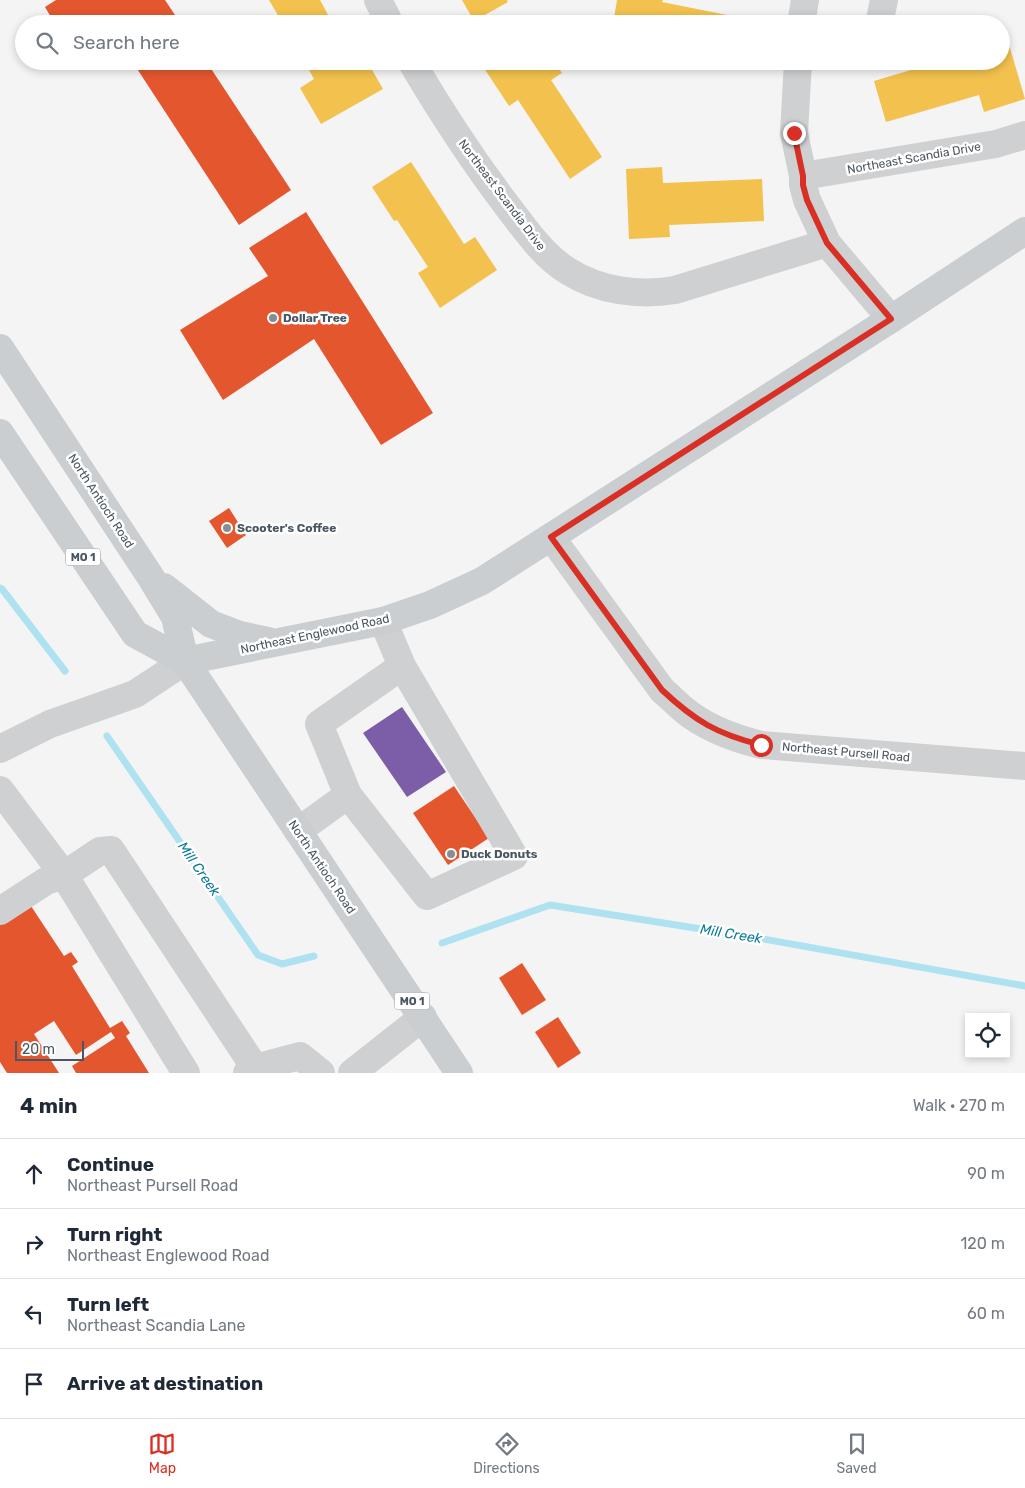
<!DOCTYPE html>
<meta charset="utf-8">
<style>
body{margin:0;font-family:Rubik,sans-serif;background:#f6f6f7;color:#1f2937}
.controls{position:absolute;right:15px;bottom:15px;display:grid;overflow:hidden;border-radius:0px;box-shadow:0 2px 8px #0003}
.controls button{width:45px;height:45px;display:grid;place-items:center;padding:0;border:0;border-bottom:1px solid #e0e1e3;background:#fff;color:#1f2937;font:25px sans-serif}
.scale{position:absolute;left:15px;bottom:12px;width:69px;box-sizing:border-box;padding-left:5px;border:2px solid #4a5661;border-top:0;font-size:14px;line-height:18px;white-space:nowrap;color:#4a5661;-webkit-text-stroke:4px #fff;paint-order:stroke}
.stop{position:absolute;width:15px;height:15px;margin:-11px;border:4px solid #d93025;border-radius:50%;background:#fff}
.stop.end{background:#d93025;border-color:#fff;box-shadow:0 1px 5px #0008}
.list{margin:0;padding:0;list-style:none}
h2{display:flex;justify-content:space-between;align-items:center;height:65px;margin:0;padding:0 20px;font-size:21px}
h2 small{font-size:16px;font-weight:400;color:#747a83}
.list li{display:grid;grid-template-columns:32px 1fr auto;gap:15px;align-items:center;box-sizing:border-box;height:70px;padding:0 20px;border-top:1px solid #e0e1e3}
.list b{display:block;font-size:19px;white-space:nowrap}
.list p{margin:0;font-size:16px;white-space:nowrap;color:#747a83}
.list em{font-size:16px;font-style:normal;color:#747a83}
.icon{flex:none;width:28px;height:28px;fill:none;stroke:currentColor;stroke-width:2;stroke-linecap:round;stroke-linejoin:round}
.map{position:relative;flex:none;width:1025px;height:1073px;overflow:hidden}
.search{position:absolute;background:#fff;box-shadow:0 2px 8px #0003;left:15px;right:15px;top:15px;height:55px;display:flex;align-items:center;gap:12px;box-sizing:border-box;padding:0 18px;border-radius:28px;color:#747a83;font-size:19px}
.sheet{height:345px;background:#fff}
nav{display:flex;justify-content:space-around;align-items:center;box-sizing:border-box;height:70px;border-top:1px solid #e0e1e3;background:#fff;font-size:14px;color:#747a83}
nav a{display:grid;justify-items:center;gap:2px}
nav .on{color:#d93025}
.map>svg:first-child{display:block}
.homes{fill:#f2c14e}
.shops{fill:#e4572e}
.offices{fill:#7b5ea7}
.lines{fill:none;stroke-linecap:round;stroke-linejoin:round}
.stream{stroke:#aee2f0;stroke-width:7}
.minor{stroke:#ced0d2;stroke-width:28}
.major{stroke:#caced1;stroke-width:28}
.route{stroke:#d93025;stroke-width:6}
.poi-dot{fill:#868d94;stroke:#fff;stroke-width:2}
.labels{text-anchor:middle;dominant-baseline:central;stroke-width:5;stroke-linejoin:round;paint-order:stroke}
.shield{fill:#fff;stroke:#808990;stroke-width:1}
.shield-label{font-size:11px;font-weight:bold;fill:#4a5661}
.street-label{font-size:12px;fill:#4a5661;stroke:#fff}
.poi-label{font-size:12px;font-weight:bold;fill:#4a5661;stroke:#fff;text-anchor:start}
.water-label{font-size:14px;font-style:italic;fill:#0c7c9b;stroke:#fff}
</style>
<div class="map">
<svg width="1025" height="1073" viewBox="0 0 1025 1073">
<rect width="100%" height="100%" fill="#f4f4f4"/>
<!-- homes -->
<g class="homes">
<path d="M269 0H320L333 24H283Z"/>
<path d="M462 0H507L508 2 474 21Z"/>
<path d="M617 0H663L662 2 757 21 756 24H613Z"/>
<path d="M1005 31 1025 99 984 112 979 95 886 122 874 81 941 61H1001V32Z"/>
<path d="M304 61H367L383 89 321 124 300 88 314 79Z"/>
<path d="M488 61H554L562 73 551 80 602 157 570 179 518 100 509 106 482 65Z"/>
<path d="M411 162 464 244 475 237 497 270 440 308 418 273 428 267 397 220 394 221 372 187Z"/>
<path d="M662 167 663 183 762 179 764 221 669 225 670 237 629 239 626 169Z"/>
</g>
<!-- shops -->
<g class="shops">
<path d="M56 0H165L181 24H55L45 7Z"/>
<path d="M132 61H206L291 190 239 225Z"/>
<path d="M306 212 433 413 381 445 314 339 223 400 180 330 268 276 249 248Z"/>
<path d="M229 508 246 535 227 548 209 521Z"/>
<path d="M454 786 489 838 448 865 413 813Z"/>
<path d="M27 900 64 956 71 952 78 962 72 966 110 1028 122 1021 130 1033 126 1036 149 1073H76L72 1066 115 1038 111 1032 76 1055 54 1021 34 1034 59 1073H7L0 1062V917Z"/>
<path d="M522 963 546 1000 522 1015 499 978Z"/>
<path d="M558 1017 581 1053 558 1068 535 1032Z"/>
</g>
<!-- offices -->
<path class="offices" d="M402 707 446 772 407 797 363 733Z"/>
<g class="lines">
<!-- stream -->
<g class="stream">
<path d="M0 588 2 589 65 671"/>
<path d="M107 736 258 955 282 964 314 956"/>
<path d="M442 943 550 905 758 938 1025 986"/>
</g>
<!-- minor -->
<g class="minor">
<path d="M378 0 390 24"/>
<path d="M801 24 805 0"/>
<path d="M879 24 884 0"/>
<path d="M411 61C441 112 473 161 508 207 526 230 543 256 568 271 599 291 639 296 675 290L827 243"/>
<path d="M798 61 794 133 803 176V185L807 200 827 243 891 319"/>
<path d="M803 176 996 144 1025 135"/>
<path d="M551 537 662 690C669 696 676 703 683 709 705 728 733 738 761 745L1025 766"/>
<path d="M383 621 402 666 514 856 427 896 348 795 319 724 402 666"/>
<path d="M0 749 50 724 135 694 185 661"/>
<path d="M0 790 64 875 46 881 0 911"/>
<path d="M298 831 348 795"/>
<path d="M186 1073 64 875 100 851 111 850 255 1068"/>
<path d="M247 1073 255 1068 300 1056 321 1073"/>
<path d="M352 1073 423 1017"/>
</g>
<!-- major -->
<g class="major">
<path d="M0 348 150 576 175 617 185 661 459 1073"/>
<path d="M0 433 135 634 185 661"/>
<path d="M164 587 211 624 240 635 268 641"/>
<path d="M185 661 383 621 430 605 482 581 891 319 1025 231"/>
</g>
</g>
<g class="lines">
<!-- route -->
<path class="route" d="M761 745C717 734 695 721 662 690L551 537 891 319 827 243 807 200 803 185V176L794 133"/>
</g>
<!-- markers -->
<g class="poi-dot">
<circle cx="273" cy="318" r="5"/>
<circle cx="227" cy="528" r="5"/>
<circle cx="451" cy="854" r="5"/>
</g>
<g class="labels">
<!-- shield labels -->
<g class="shield">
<rect x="65.5" y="548.5" width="35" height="17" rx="4"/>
<rect x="394.5" y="992.5" width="35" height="17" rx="4"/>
</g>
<g class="shield-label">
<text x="83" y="557">MO 1</text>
<text x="412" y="1001">MO 1</text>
</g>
<!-- street labels -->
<g class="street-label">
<text transform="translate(914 158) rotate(-10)">Northeast Scandia Drive</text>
<text transform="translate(502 195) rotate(53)">Northeast Scandia Drive</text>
<text transform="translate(101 501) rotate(57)">North Antioch Road</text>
<text transform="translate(315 634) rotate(-12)">Northeast Englewood Road</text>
<text transform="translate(846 752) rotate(5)">Northeast Pursell Road</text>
<text transform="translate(322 867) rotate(56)">North Antioch Road</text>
</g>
<!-- poi labels -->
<g class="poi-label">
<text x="283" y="318">Dollar Tree</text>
<text x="237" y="528">Scooter's Coffee</text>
<text x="461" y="854">Duck Donuts</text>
</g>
<!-- water labels -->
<g class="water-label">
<text transform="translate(199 869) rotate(55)">Mill Creek</text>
<text transform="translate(731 934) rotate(9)">Mill Creek</text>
</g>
</g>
</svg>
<div class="controls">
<button><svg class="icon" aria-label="locate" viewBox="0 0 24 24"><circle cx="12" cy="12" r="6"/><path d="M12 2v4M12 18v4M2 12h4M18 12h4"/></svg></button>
</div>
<div class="scale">20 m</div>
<div class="stop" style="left:761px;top:745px"></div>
<div class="stop end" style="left:794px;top:133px"></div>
<div class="search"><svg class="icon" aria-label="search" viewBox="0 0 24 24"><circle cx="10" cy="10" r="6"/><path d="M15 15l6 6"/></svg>Search here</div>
</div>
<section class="sheet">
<h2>4 min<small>Walk · 270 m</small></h2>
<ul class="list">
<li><svg class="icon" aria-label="ahead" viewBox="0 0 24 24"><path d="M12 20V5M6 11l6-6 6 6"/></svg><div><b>Continue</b><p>Northeast Pursell Road</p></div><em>90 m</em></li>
<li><svg class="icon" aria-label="right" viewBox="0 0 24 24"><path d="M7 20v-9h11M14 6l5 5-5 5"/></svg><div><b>Turn right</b><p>Northeast Englewood Road</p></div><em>120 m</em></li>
<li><svg class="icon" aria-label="left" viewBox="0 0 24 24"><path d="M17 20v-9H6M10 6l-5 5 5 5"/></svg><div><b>Turn left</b><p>Northeast Scandia Lane</p></div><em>60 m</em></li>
<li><svg class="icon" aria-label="arrive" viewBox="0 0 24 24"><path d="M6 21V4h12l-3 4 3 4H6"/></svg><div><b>Arrive at destination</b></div></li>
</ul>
</section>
<nav>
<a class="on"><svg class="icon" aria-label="map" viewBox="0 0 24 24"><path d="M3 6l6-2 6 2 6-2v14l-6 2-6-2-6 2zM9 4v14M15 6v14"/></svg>Map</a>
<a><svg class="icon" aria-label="directions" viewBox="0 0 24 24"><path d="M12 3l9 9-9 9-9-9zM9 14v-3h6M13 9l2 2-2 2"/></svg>Directions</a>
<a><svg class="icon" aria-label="saved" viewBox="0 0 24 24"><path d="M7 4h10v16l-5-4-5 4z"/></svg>Saved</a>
</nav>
